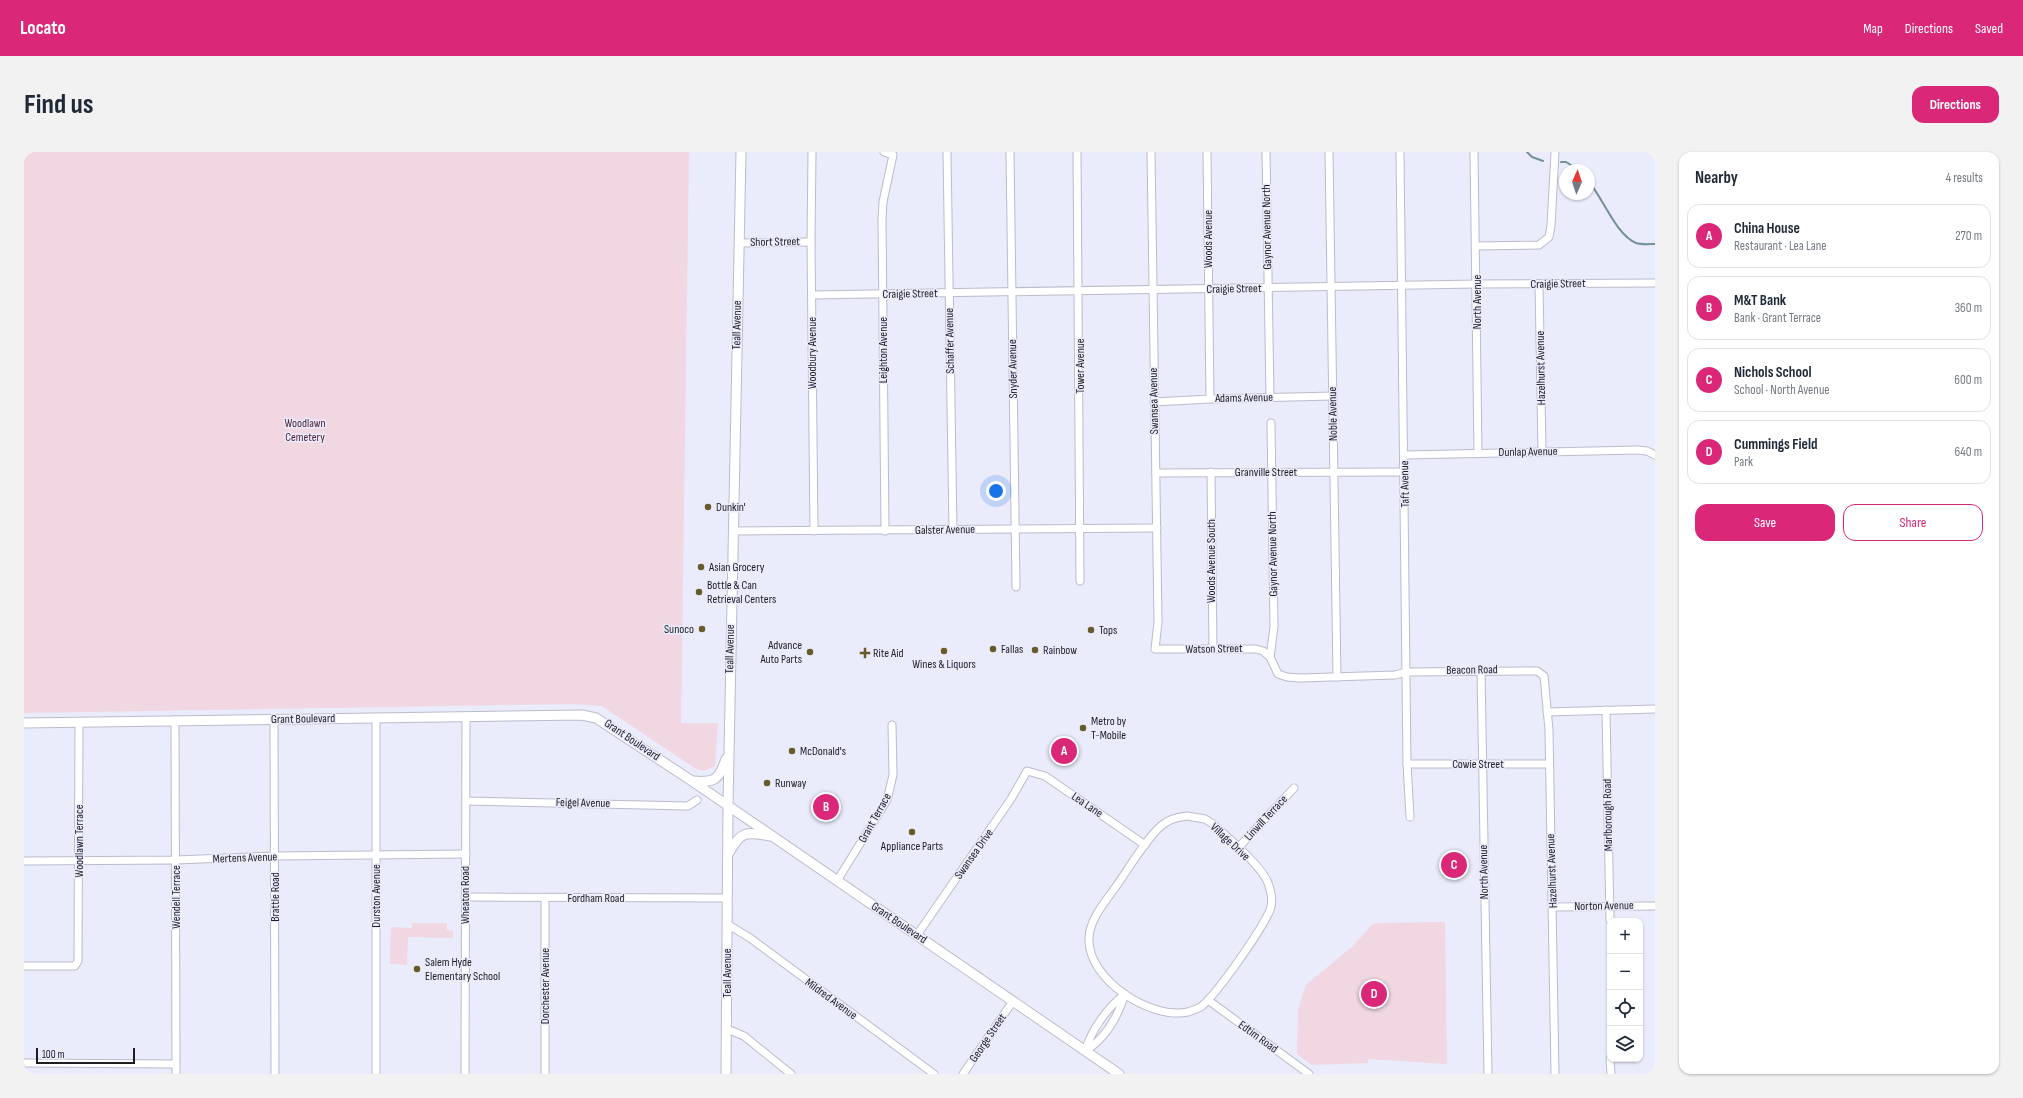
<!DOCTYPE html>
<meta charset="utf-8">
<style>
body{margin:0;font-family:"Sofia Sans Condensed",sans-serif;background:#f2f2f3;color:#1f2937}
.controls{position:absolute;right:12px;bottom:12px;display:grid;overflow:hidden;border-radius:8px;box-shadow:0 1px 3px #0004}
.controls button{width:36px;height:36px;display:grid;place-items:center;padding:0;border:0;border-bottom:1px solid #e0e1e3;background:#fff;color:#1f2937;font:20px sans-serif}
.compass{position:absolute;left:1535px;top:12px;width:36px;height:36px;border-radius:50%;background:#fff;box-shadow:0 1px 3px #0004;rotate:3deg}
.scale{position:absolute;left:12px;bottom:10px;width:99px;box-sizing:border-box;padding-left:4px;border:2px solid #1d1d23;border-top:0;font-size:11px;line-height:14px;white-space:nowrap;color:#1d1d23;-webkit-text-stroke:3px #eaebfb;paint-order:stroke}
.you{position:absolute;left:972px;top:339px;width:14px;height:14px;margin:-10px;border:3px solid #fff;border-radius:50%;background:#1a73e8;box-shadow:0 0 0 6px #1a73e833}
.badge{display:grid;place-items:center;width:26px;height:26px;border-radius:50%;background:#db2777;color:#fff;font-size:13px;font-weight:700}
.pin{position:absolute;translate:-50% -50%;border:2px solid #fff;box-shadow:0 1px 4px #0006}
.list{margin:0;padding:0;list-style:none}
h2{display:flex;justify-content:space-between;align-items:center;height:52px;margin:0;padding:0 16px;font-size:17px}
h2 small{font-size:13px;font-weight:400;color:#747a83}
.list li{display:grid;grid-template-columns:26px 1fr auto;gap:12px;align-items:center;box-sizing:border-box;height:64px;margin:0 8px 8px;padding:0 8px;border:1px solid #e0e1e3;border-radius:12px}
.list b{display:block;font-size:15px;white-space:nowrap}
.list p{margin:0;font-size:13px;white-space:nowrap;color:#747a83}
.list em{font-size:13px;font-style:normal;color:#747a83}
.actions{display:flex;gap:8px;padding:12px 16px}
.actions a{flex:1;padding:9px 0;border:1px solid #db2777;border-radius:12px;text-align:center;font-size:14px;color:#db2777}
.actions .main{background:#db2777;color:#fff}
.icon{flex:none;width:22px;height:22px;fill:none;stroke:currentColor;stroke-width:2;stroke-linecap:round;stroke-linejoin:round}
.map{position:relative;flex:none;width:1631px;height:922px;overflow:hidden;border-radius:12px}
header{display:flex;align-items:center;gap:24px;box-sizing:border-box;height:56px;padding:0 20px;background:#db2777;color:#fff}
header strong{font-size:19px}
nav{display:flex;gap:22px;margin-inline-start:auto;font-size:14px}
.intro{display:flex;align-items:center;justify-content:space-between;box-sizing:border-box;height:96px;padding:0 24px}
h1{margin:0;font-size:28px}
.button{padding:10px 18px;border-radius:12px;background:#db2777;color:#fff;font-size:14px;font-weight:700}
main{display:flex;gap:24px;padding:0 24px}
aside{flex:1;background:#fff;border-radius:12px;box-shadow:0 1px 3px #0004}
.map>svg:first-child{display:block}
.green{fill:#f0d7e1}
.lines{fill:none;stroke-linecap:round;stroke-linejoin:round}
.stream{stroke:#749099;stroke-width:2}
.street-casing{stroke:#babccb;stroke-width:9}
.secondary-casing{stroke:#babccb;stroke-width:11}
.street{stroke:#fff;stroke-width:7}
.secondary{stroke:#fff;stroke-width:9}
.poi-dot{fill:#675b28;stroke:#eaebfb;stroke-width:1.5}
.labels{text-anchor:middle;dominant-baseline:central;stroke-width:3;stroke-linejoin:round;paint-order:stroke}
.street-label{font-size:12px;fill:#1d1d23;stroke:#eaebfb}
.park-label{font-size:12px;fill:#4a1d33;stroke:#eaebfb}
.poi-label{font-size:12px;fill:#1d1d23;stroke:#eaebfb;text-anchor:start}
</style>
<header>
<strong>Locato</strong>
<nav><a>Map</a><a>Directions</a><a>Saved</a></nav>
</header>
<div class="intro"><h1>Find us</h1><a class="button">Directions</a></div>
<main>
<div class="map">
<svg width="1631" height="922" viewBox="0 0 1631 922">
<rect width="100%" height="100%" fill="#eaebfb"/>
<!-- green -->
<g class="green">
<path d="M0 0H665L657 571H694L691 614 680 619 672 617 578 554 547 552 0 561Z"/>
<path d="M1421 770 1423 912 1344 907V911L1288 913 1273 902 1274 857 1282 833 1329 794 1348 773 1352 771Z"/>
<path d="M388 771H423V778L429 779V786L384 785 383 813 366 812 367 775 388 776Z"/>
</g>
<g class="lines">
<!-- stream -->
<g class="stream">
<path d="M1503 0 1508 5 1519 9"/>
<path d="M1537 10H1542L1555 18"/>
<path d="M1565 30C1579 46 1592 83 1612 91 1618 93 1625 92 1631 92"/>
</g>
<!-- street casing -->
<g class="street-casing">
<g id="street">
<path d="M788 0 787 90 790 379"/>
<path d="M860 0 869 3 859 50 858 66 861 379"/>
<path d="M923 0 929 378"/>
<path d="M986 0 992 435"/>
<path d="M1053 0 1056 429"/>
<path d="M1127 0 1134 470 1131 497H1232L1239 499 1246 505"/>
<path d="M1183 0 1186 247"/>
<path d="M1242 0 1246 245"/>
<path d="M1305 0 1313 525"/>
<path d="M1376 0 1383 612 1386 665"/>
<path d="M1450 0 1454 301"/>
<path d="M715 91 787 90"/>
<path d="M1452 94 1515 93 1525 85 1527 74 1531 0"/>
<path d="M1515 132 1518 300"/>
<path d="M788 143 1453 132 1631 131"/>
<path d="M1130 250 1186 247 1309 244"/>
<path d="M1247 271 1250 475 1246 505 1254 522 1263 525 1276 526 1371 523 1383 520 1513 519 1520 524 1525 578 1531 922"/>
<path d="M1380 303 1614 298 1623 299 1631 303"/>
<path d="M1187 320 1189 497"/>
<path d="M1132 321 1381 320"/>
<path d="M709 379 1133 376"/>
<path d="M1457 518 1464 922"/>
<path d="M1582 558 1586 769"/>
<path d="M1523 560 1631 557"/>
<path d="M352 566V922"/>
<path d="M250 567 251 922"/>
<path d="M151 568 152 922"/>
<path d="M1383 612H1525"/>
<path d="M442 649 664 654 673 648"/>
<path d="M1163 664 1181 667 1189 672C1203 685 1238 714 1244 731 1247 739 1249 750 1246 758 1237 779 1195 839 1178 854 1174 857 1169 858 1164 860 1126 868 1063 827 1065 786 1066 766 1082 749 1093 733 1103 719 1127 679 1141 671 1147 666 1156 665 1163 664Z"/>
<path d="M1214 696 1270 636"/>
<path d="M0 709 152 708 251 704 442 702"/>
<path d="M813 729 863 648 869 623 868 573"/>
<path d="M441 745 704 746"/>
<path d="M1529 755 1631 754"/>
<path d="M703 772 726 786 910 922"/>
<path d="M893 783 987 647 1003 619 1021 624 1121 693"/>
<path d="M0 814H51L54 809 55 570"/>
<path d="M1101 842C1094 864 1081 887 1061 899 1068 877 1083 856 1101 842Z"/>
<path d="M1184 848 1285 922"/>
<path d="M703 877 720 884 767 922"/>
<path d="M1586 907 1587 922"/>
<path d="M0 911 152 912"/>
<path d="M441 922 442 564"/>
<path d="M521 922V746"/>
<path d="M939 922 989 849"/>
</g>
</g>
<!-- secondary casing -->
<g class="secondary-casing">
<g id="secondary">
<path d="M0 571 558 563 572 566 668 629 1095 922"/>
<path d="M668 629C691 631 695 628 702 607"/>
<path d="M705 701C717 678 723 680 746 684"/>
<path d="M702 922 704 653 717 0"/>
</g>
</g>
<!-- street -->
<use href="#street" class="street"/>
<!-- secondary -->
<use href="#secondary" class="secondary"/>
</g>
<!-- markers -->
<g class="poi-dot">
<circle cx="684" cy="355" r="4"/>
<circle cx="677" cy="415" r="4"/>
<circle cx="675" cy="440" r="4"/>
<circle cx="678" cy="477" r="4"/>
<circle cx="1067" cy="478" r="4"/>
<circle cx="969" cy="497" r="4"/>
<circle cx="1011" cy="498" r="4"/>
<circle cx="920" cy="499" r="4"/>
<circle cx="786" cy="500" r="4"/>
<path d="M839 495h4v4h4v4h-4v4h-4v-4h-4v-4h4z"/>
<circle cx="1059" cy="576" r="4"/>
<circle cx="768" cy="599" r="4"/>
<circle cx="743" cy="631" r="4"/>
<circle cx="888" cy="680" r="4"/>
<circle cx="393" cy="817" r="4"/>
</g>
<g class="labels">
<!-- street labels -->
<g class="street-label">
<text transform="translate(1243 75) rotate(-91)">Gaynor Avenue North</text>
<text transform="translate(1184 87) rotate(-90)">Woods Avenue</text>
<text transform="translate(751 90) rotate(-1)">Short Street</text>
<text transform="translate(1534 132) rotate(-1)">Craigie Street</text>
<text transform="translate(1210 137) rotate(-1)">Craigie Street</text>
<text transform="translate(886 142) rotate(-1)">Craigie Street</text>
<text transform="translate(1453 150) rotate(-90)">North Avenue</text>
<text transform="translate(713 173) rotate(-89)">Teall Avenue</text>
<text transform="translate(926 189) rotate(-91)">Schaffer Avenue</text>
<text transform="translate(859 198) rotate(-90)">Leighton Avenue</text>
<text transform="translate(788 201) rotate(-90)">Woodbury Avenue</text>
<text transform="translate(1056 214) rotate(-90)">Tower Avenue</text>
<text transform="translate(1517 216) rotate(-91)">Hazelhurst Avenue</text>
<text transform="translate(989 217) rotate(-91)">Snyder Avenue</text>
<text transform="translate(1220 246) rotate(-1)">Adams Avenue</text>
<text transform="translate(1130 249) rotate(-91)">Swansea Avenue</text>
<text transform="translate(1309 262) rotate(-91)">Noble Avenue</text>
<text transform="translate(1504 300) rotate(-1)">Dunlap Avenue</text>
<text x="1242" y="320">Granville Street</text>
<text transform="translate(1381 332) rotate(-91)">Taft Avenue</text>
<text transform="translate(921 378) rotate(-1)">Galster Avenue</text>
<text transform="translate(1249 402) rotate(-91)">Gaynor Avenue North</text>
<text transform="translate(1187 409) rotate(-90)">Woods Avenue South</text>
<text transform="translate(706 497) rotate(-89)">Teall Avenue</text>
<text transform="translate(1190 497) rotate(-1)">Watson Street</text>
<text transform="translate(1448 518) rotate(-1)">Beacon Road</text>
<text transform="translate(279 567) rotate(-1)">Grant Boulevard</text>
<text transform="translate(608 588) rotate(34)">Grant Boulevard</text>
<text x="1454" y="612">Cowie Street</text>
<text transform="translate(559 651) rotate(1)">Feigel Avenue</text>
<text transform="translate(1063 653) rotate(34)">Lea Lane</text>
<text transform="translate(1584 663) rotate(-91)">Marlborough Road</text>
<text transform="translate(851 666) rotate(-61)">Grant Terrace</text>
<text transform="translate(1242 666) rotate(-47)">Linwill Terrace</text>
<text transform="translate(55 689) rotate(-90)">Woodlawn Terrace</text>
<text transform="translate(1206 690) rotate(43)">Village Drive</text>
<text transform="translate(950 702) rotate(-55)">Swansea Drive</text>
<text transform="translate(221 706) rotate(-2)">Mertens Avenue</text>
<text transform="translate(1528 719) rotate(-92)">Hazelhurst Avenue</text>
<text transform="translate(1460 720) rotate(-91)">North Avenue</text>
<text transform="translate(441 743) rotate(-90)">Wheaton Road</text>
<text transform="translate(352 744) rotate(-90)">Durston Avenue</text>
<text transform="translate(152 745) rotate(-90)">Wendell Terrace</text>
<text transform="translate(251 745) rotate(-90)">Brattle Road</text>
<text x="572" y="746">Fordham Road</text>
<text transform="translate(1580 754) rotate(-1)">Norton Avenue</text>
<text transform="translate(875 771) rotate(34)">Grant Boulevard</text>
<text transform="translate(703 821) rotate(-90)">Teall Avenue</text>
<text transform="translate(521 834) rotate(-90)">Dorchester Avenue</text>
<text transform="translate(807 847) rotate(36)">Mildred Avenue</text>
<text transform="translate(1234 885) rotate(36)">Edtim Road</text>
<text transform="translate(964 886) rotate(-56)">George Street</text>
</g>
<!-- park labels -->
<g class="park-label">
<text x="281" y="271">Woodlawn<tspan x="281" dy="14">Cemetery</tspan></text>
</g>
<!-- poi labels -->
<g class="poi-label">
<text x="692" y="355">Dunkin'</text>
<text x="685" y="415">Asian Grocery</text>
<text x="683" y="433">Bottle &amp; Can<tspan x="683" dy="14">Retrieval Centers</tspan></text>
<text x="670" y="477" text-anchor="end">Sunoco</text>
<text x="1075" y="478">Tops</text>
<text x="778" y="493" text-anchor="end">Advance<tspan x="778" dy="14">Auto Parts</tspan></text>
<text x="977" y="497">Fallas</text>
<text x="1019" y="498">Rainbow</text>
<text x="849" y="501">Rite Aid</text>
<text x="920" y="512" text-anchor="middle">Wines &amp; Liquors</text>
<text x="1067" y="569">Metro by<tspan x="1067" dy="14">T-Mobile</tspan></text>
<text x="776" y="599">McDonald's</text>
<text x="751" y="631">Runway</text>
<text x="888" y="694" text-anchor="middle">Appliance Parts</text>
<text x="401" y="810">Salem Hyde<tspan x="401" dy="14">Elementary School</tspan></text>
</g>
</g>
</svg>
<div class="controls">
<button>+</button>
<button>−</button>
<button><svg class="icon" aria-label="locate" viewBox="0 0 24 24"><circle cx="12" cy="12" r="6"/><path d="M12 2v4M12 18v4M2 12h4M18 12h4"/></svg></button>
<button><svg class="icon" aria-label="layers" viewBox="0 0 24 24"><path d="M12 4l9 5-9 5-9-5zM3 14l9 5 9-5"/></svg></button>
</div>
<svg class="compass" viewBox="-18 -18 36 36"><path d="M0-13l5 13h-10z" fill="#e53935"/><path d="M0 13l5-13h-10z" fill="#747a83"/></svg>
<div class="scale">100 m</div>
<div class="you"></div>
<div class="pin badge" style="left:1040px;top:599px">A</div>
<div class="pin badge" style="left:802px;top:655px">B</div>
<div class="pin badge" style="left:1430px;top:713px">C</div>
<div class="pin badge" style="left:1350px;top:842px">D</div>
</div>
<aside>
<h2>Nearby<small>4 results</small></h2>
<ul class="list">
<li><span class="badge">A</span><div><b>China House</b><p>Restaurant · Lea Lane</p></div><em>270 m</em></li>
<li><span class="badge">B</span><div><b>M&amp;T Bank</b><p>Bank · Grant Terrace</p></div><em>360 m</em></li>
<li><span class="badge">C</span><div><b>Nichols School</b><p>School · North Avenue</p></div><em>600 m</em></li>
<li><span class="badge">D</span><div><b>Cummings Field</b><p>Park</p></div><em>640 m</em></li>
</ul>
<div class="actions"><a class="main">Save</a><a>Share</a></div>
</aside>
</main>
